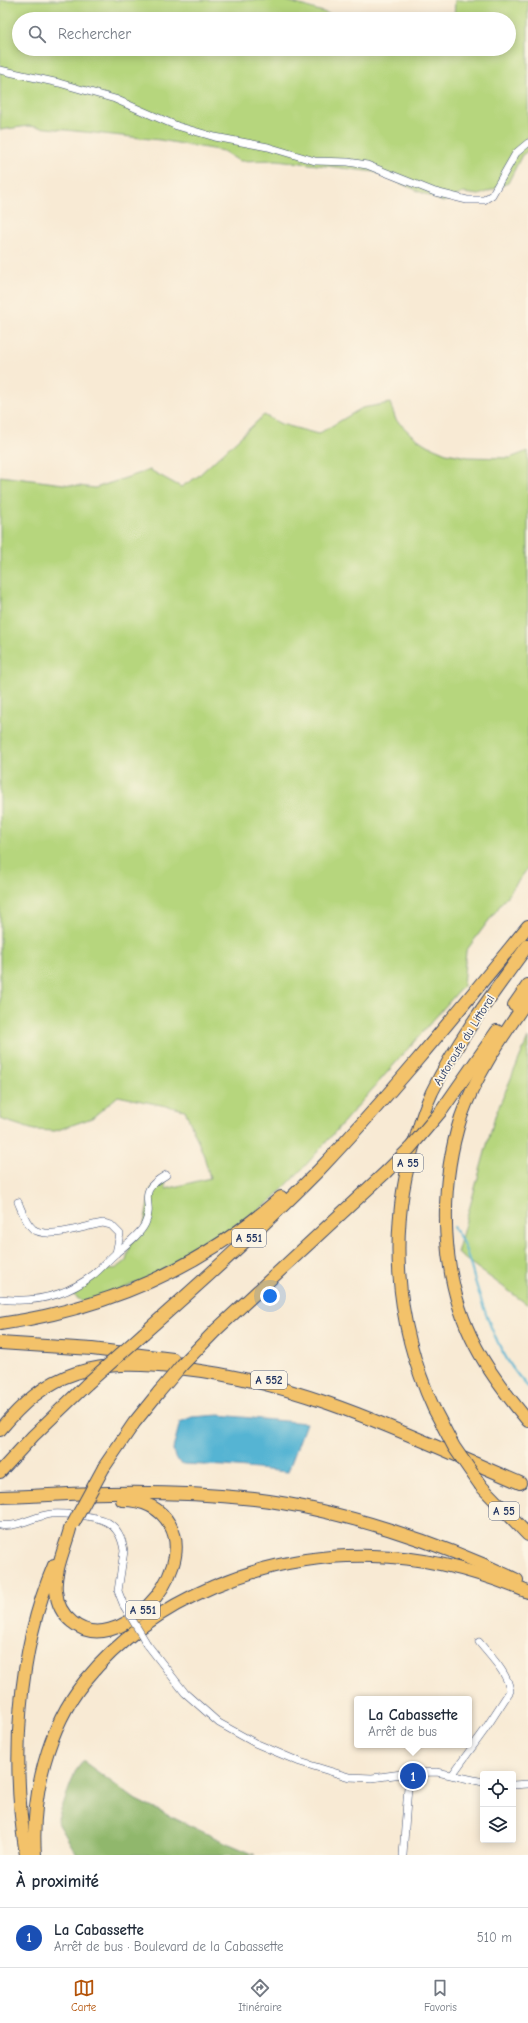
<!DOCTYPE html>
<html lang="fr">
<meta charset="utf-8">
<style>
body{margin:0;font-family:"Comic Neue",sans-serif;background:#f6f6f7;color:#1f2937}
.controls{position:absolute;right:12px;bottom:12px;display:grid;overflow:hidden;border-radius:4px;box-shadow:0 2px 10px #0003}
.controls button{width:36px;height:36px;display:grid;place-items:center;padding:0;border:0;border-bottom:1px solid #e0e1e3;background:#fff;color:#1f2937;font:20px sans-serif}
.you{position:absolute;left:270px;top:1296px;width:14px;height:14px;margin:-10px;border:3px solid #fff;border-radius:50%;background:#1a73e8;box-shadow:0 0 0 6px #1a73e833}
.badge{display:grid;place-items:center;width:26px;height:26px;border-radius:50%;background:#b45309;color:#fff;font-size:13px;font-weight:700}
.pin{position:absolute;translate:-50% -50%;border:2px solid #fff;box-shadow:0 1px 4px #0006}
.popup{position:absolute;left:354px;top:1696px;width:118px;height:52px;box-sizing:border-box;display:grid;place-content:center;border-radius:4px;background:#fff;filter:drop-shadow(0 1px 3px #0005);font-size:13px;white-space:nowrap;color:#747a83}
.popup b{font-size:15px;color:#1f2937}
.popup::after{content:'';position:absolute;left:50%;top:100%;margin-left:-8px;border:8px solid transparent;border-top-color:#fff}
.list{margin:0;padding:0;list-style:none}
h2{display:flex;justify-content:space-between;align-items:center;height:52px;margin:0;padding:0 16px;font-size:17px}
h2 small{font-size:13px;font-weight:400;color:#747a83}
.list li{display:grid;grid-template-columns:26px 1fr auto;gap:12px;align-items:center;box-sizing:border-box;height:60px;padding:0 16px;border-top:1px solid #e0e1e3}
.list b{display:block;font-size:15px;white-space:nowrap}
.list p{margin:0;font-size:13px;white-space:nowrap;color:#747a83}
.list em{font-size:13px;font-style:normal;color:#747a83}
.icon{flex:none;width:22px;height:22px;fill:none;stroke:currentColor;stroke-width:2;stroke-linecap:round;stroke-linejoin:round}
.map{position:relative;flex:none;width:528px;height:1855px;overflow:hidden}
.search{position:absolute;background:#fff;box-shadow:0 2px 10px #0003;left:12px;right:12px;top:12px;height:44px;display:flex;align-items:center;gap:10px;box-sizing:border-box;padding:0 14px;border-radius:22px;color:#747a83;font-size:15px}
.sheet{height:112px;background:#fff}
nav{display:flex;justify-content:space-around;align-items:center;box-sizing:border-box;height:56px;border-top:1px solid #e0e1e3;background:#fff;font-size:11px;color:#747a83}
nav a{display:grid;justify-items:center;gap:2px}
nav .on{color:#b45309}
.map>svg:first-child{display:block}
.green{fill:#b6d67d;stroke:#68826e}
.forest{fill:#90b76c;stroke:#567365}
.water{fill:#54b4d3;stroke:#387298}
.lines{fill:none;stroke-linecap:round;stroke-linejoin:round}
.stream{stroke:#54b4d3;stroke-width:2}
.street-casing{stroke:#3c4b70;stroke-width:8}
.highway-casing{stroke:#3c4b70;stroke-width:14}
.street{stroke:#fff;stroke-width:7}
.highway{stroke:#f3c26a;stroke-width:12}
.street-bridge-casing{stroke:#3c4b70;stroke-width:8;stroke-linecap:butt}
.highway-bridge-casing{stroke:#3c4b70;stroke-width:14;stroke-linecap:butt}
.street-bridge{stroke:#fff;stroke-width:7}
.highway-bridge{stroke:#f3c26a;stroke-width:12}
.labels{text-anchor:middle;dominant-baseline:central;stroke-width:3.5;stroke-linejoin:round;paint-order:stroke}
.shield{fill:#fcf5e5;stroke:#5e6a86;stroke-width:1}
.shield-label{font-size:11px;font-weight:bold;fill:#1b2f5e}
.street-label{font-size:12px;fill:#1b2f5e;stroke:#fcf5e5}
</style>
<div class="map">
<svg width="528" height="1855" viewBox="0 0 528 1855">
<rect width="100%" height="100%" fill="#fcf5e5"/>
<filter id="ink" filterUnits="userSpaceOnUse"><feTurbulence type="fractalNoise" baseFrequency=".025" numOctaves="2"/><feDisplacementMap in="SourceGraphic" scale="8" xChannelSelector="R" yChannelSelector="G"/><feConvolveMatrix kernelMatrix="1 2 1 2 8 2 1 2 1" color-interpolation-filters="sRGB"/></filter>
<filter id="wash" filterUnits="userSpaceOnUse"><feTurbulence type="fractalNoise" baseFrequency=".012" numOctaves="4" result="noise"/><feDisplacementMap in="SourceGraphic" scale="16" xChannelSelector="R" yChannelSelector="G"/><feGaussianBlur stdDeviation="0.9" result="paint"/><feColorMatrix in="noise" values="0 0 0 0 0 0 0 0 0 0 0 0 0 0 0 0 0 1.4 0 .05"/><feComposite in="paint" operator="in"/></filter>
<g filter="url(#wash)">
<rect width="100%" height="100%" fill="#f8ead4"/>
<!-- green -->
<g class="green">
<path d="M0 0H284L336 16 367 19H19V49H509V19H454L455 0H528V151L522 155 508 183 479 195 463 193 443 202 375 172 277 160 239 161 223 151 160 140 28 126 0 130Z"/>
<path d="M390 403 396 420 413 436 425 444 446 453 468 457 510 458 528 451V868L466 951 463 986 306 1165 271 1201 199 1251 137 1283 84 1303 71 1293 103 1271 117 1268 126 1261 130 1245 143 1230 151 1189 165 1180 166 1189 210 1178 204 1156 185 1110 118 1096 92 1118 55 1131 34 1130 0 1119V476L95 488 150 470 181 487 197 477 264 415 281 424 318 434 362 408Z"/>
<path d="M528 1038V1305L457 1253 495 1116Z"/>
</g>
<!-- forest -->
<path class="forest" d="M83 1761 136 1800 218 1839 255 1855H77L57 1821 75 1772Z"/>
<!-- water -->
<path class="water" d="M219 1415 306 1423 288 1472 226 1466 183 1464 175 1458 173 1449 180 1422 192 1417Z"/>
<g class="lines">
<!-- stream -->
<path class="stream" d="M453 1227C466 1242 470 1265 476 1284 487 1320 501 1359 528 1387"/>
</g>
</g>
<g filter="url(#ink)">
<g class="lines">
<!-- street casing -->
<g class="street-casing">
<g id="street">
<path d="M0 70 59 83 115 99 177 126 215 137 268 147 315 161 348 162 367 165 435 192 467 200H484L492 195 516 153 528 143"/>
<path d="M18 1202C22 1211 25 1222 33 1229 48 1240 85 1226 103 1223L111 1225 120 1234 116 1253"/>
<path d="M0 1299C33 1303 66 1296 93 1275 101 1269 107 1261 115 1254 125 1245 139 1236 145 1224 156 1200 133 1194 166 1175"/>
<path d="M0 1525C18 1528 34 1516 51 1514 59 1513 68 1514 76 1515 101 1517 120 1521 124 1551L118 1591 124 1606"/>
<path d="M147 1644 185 1693 219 1723 255 1743 300 1762 349 1777 372 1778 409 1773 437 1772 483 1782"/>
<path d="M452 1775 484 1731 510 1691C508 1673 490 1656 479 1642"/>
<path d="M513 1785 528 1784"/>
<path d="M403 1855 409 1773"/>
</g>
</g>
<!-- highway casing -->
<g class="highway-casing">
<g id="highway">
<path d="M528 999C503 1036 476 1074 461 1117 438 1189 440 1279 476 1347 490 1374 508 1397 528 1421"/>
<path d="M514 1005 528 985"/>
<path d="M442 1110 497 1031"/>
<path d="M0 1324C105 1309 201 1268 281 1197"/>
<path d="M216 1330 386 1172"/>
<path d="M144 1333C204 1280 263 1227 319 1170 393 1092 460 1009 528 926"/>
<path d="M0 1343 92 1349 173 1359"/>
<path d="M434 1409C394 1322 387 1225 417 1134 421 1120 426 1105 432 1092 458 1039 494 992 528 945"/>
<path d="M0 1430C21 1405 44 1383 76 1373 108 1362 144 1364 178 1368 301 1381 408 1435 520 1483"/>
<path d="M104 1467 134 1423 159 1392"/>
<path d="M0 1472 33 1436 87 1384"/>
<path d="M481 1486 528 1535"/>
<path d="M0 1497C36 1496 73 1493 109 1493 157 1492 207 1494 254 1499 338 1509 442 1543 517 1580"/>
<path d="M70 1529C65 1548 54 1571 56 1591 57 1603 62 1614 72 1622 116 1660 198 1573 170 1525 160 1507 143 1500 122 1500"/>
<path d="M26 1855C11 1762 17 1652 54 1565"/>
<path d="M35 1855C31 1796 47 1728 85 1681 152 1598 266 1553 372 1556 426 1557 478 1571 528 1592"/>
</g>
</g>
<!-- street -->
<use href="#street" class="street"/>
<!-- highway -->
<use href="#highway" class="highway"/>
<!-- street-bridge casing -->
<g class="street-bridge-casing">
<path id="street-bridge" d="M124 1606 147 1644"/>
</g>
<!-- highway-bridge casing -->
<g class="highway-bridge-casing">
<g id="highway-bridge">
<path d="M386 1172 410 1148 442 1110"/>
<path d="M87 1384 144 1333"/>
<path d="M159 1392 182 1365 216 1330"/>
<path d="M434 1409 454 1447 481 1486"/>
<path d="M73 1524 104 1467"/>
</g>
</g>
<!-- street-bridge -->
<use href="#street-bridge" class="street-bridge"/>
<!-- highway-bridge -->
<use href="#highway-bridge" class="highway-bridge"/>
</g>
</g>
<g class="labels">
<!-- shield labels -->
<g class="shield">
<rect x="393" y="1154" width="30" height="18" rx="3"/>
<rect x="232" y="1229" width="34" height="18" rx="3"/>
<rect x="251" y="1371" width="36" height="18" rx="3"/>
<rect x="489" y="1502" width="30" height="18" rx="3"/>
<rect x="126" y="1601" width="34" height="18" rx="3"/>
</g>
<g class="shield-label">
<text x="408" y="1163">A 55</text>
<text x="249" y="1238">A 551</text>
<text x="269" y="1380">A 552</text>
<text x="504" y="1511">A 55</text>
<text x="143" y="1610">A 551</text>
</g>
<!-- street labels -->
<g class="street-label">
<text transform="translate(464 1040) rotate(-58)">Autoroute du Littoral</text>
</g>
</g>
</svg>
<div class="controls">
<button><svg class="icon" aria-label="locate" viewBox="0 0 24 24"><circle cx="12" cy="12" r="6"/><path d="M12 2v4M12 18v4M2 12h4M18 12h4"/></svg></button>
<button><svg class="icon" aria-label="layers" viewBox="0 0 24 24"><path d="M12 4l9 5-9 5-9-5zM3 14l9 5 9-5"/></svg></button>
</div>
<div class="you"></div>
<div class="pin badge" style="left:413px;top:1776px;background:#1a4fb4">1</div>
<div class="popup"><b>La Cabassette</b>Arrêt de bus</div>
<div class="search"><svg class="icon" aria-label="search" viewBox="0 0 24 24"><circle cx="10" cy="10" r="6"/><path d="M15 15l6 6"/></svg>Rechercher</div>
</div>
<section class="sheet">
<h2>À proximité<small></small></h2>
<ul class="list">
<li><span class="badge" style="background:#1a4fb4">1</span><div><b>La Cabassette</b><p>Arrêt de bus · Boulevard de la Cabassette</p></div><em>510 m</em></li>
</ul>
</section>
<nav>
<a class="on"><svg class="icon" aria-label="map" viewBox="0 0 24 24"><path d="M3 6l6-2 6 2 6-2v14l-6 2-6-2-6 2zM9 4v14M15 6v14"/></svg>Carte</a>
<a><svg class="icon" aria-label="directions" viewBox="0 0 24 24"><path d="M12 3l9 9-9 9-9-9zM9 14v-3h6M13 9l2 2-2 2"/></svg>Itinéraire</a>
<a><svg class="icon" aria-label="saved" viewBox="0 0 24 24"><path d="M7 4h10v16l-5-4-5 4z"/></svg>Favoris</a>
</nav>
